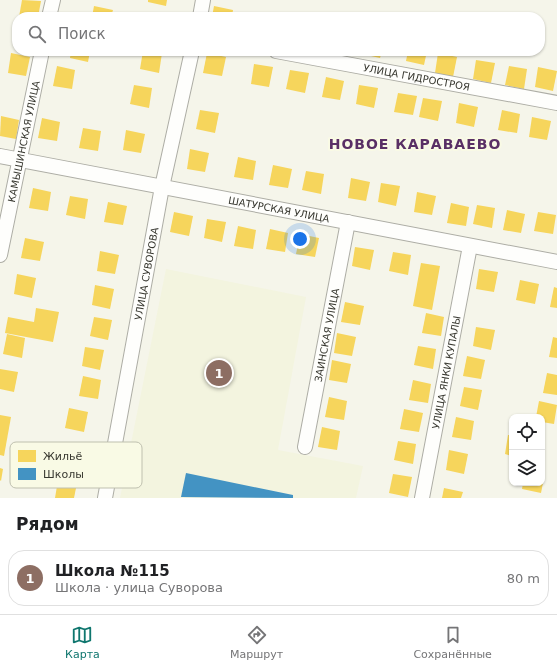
<!DOCTYPE html>
<html lang="ru">
<meta charset="utf-8">
<style>
body{margin:0;font-family:"DejaVu Sans",sans-serif;background:#f2f2f2;color:#202124}
.controls{position:absolute;right:12px;bottom:12px;display:grid;overflow:hidden;border-radius:8px;box-shadow:0 1px 3px #0004}
.controls button{width:36px;height:36px;display:grid;place-items:center;padding:0;border:0;border-bottom:1px solid #e0e0e0;background:#fff;color:#202124;font:20px sans-serif}
.you{position:absolute;left:300px;top:239px;width:14px;height:14px;margin:-10px;border:3px solid #fff;border-radius:50%;background:#1a73e8;box-shadow:0 0 0 6px #1a73e833}
.badge{display:grid;place-items:center;width:26px;height:26px;border-radius:50%;background:#0f766e;color:#fff;font-size:13px;font-weight:700}
.pin{position:absolute;translate:-50% -50%;border:2px solid #fff;box-shadow:0 1px 4px #0006}
.list{margin:0;padding:0;list-style:none}
h2{display:flex;justify-content:space-between;align-items:center;height:52px;margin:0;padding:0 16px;font-size:17px}
h2 small{font-size:13px;font-weight:400;color:#757577}
.list li{display:grid;grid-template-columns:26px 1fr auto;gap:12px;align-items:center;box-sizing:border-box;height:56px;margin:0 8px 8px;padding:0 8px;border:1px solid #e0e0e0;border-radius:16px}
.list b{display:block;font-size:15px;white-space:nowrap}
.list p{margin:0;font-size:13px;white-space:nowrap;color:#757577}
.list em{font-size:13px;font-style:normal;color:#757577}
.icon{flex:none;width:22px;height:22px;fill:none;stroke:currentColor;stroke-width:2;stroke-linecap:round;stroke-linejoin:round}
.map{position:relative;flex:none;width:557px;height:498px;overflow:hidden}
.search{position:absolute;background:#fff;box-shadow:0 1px 3px #0004;left:12px;right:12px;top:12px;height:44px;display:flex;align-items:center;gap:10px;box-sizing:border-box;padding:0 14px;border-radius:16px;color:#757577;font-size:15px}
.sheet{height:116px;background:#fff}
nav{display:flex;justify-content:space-around;align-items:center;box-sizing:border-box;height:56px;border-top:1px solid #e0e0e0;background:#fff;font-size:11px;color:#757577}
nav a{display:grid;justify-items:center;gap:2px}
nav .on{color:#0f766e}
.map>svg:first-child{display:block}
.built{fill:#f3f4df}
.homes{fill:#f6d55c}
.schools{fill:#4393c3}
.lines{fill:none;stroke-linecap:round;stroke-linejoin:round}
.minor-casing{stroke:#adada5;stroke-width:16}
.minor{stroke:#fefefc;stroke-width:14}
.labels{text-anchor:middle;dominant-baseline:central;stroke-width:4;stroke-linejoin:round;paint-order:stroke}
.street-label{font-size:10px;fill:#383830;stroke:#f9fae5}
.district-label{font-size:14px;font-weight:bold;letter-spacing:1px;fill:#592f65;stroke:#f9fae5}
.key{fill:#f9fae5;stroke:#bfc0af;stroke-width:1}
.key-label{font-size:11px;fill:#383830}
</style>
<div class="map">
<svg width="557" height="498" viewBox="0 0 557 498">
<rect width="100%" height="100%" fill="#f5f5ea"/>
<!-- built -->
<path class="built" d="M166 269 306 297 278 450 363 466 356 498H120Z"/>
<!-- homes -->
<g class="homes">
<path d="M22 0 41 1 38 17H19Z"/>
<path d="M148 0H167L166 6 148 2Z"/>
<path d="M94 6 113 10 111 17H92Z"/>
<path d="M214 6 233 10 232 17H212Z"/>
<path d="M266 13 281 16V17H265Z"/>
<path d="M16 33 17 34V45L14 44Z"/>
<path d="M71 51H90L88 62 70 58Z"/>
<path d="M143 51 162 53 159 73 140 69Z"/>
<path d="M362 51H382L380 58 362 54Z"/>
<path d="M408 51H427L424 65 406 61Z"/>
<path d="M11 53 30 57 26 76 8 73Z"/>
<path d="M207 53 226 57 222 76 203 73Z"/>
<path d="M438 53 457 57 453 77 435 73Z"/>
<path d="M476 60 495 63 491 83 473 79Z"/>
<path d="M254 64 273 67 269 87 251 84Z"/>
<path d="M57 66 75 70 72 89 53 86Z"/>
<path d="M509 66 527 69 524 89 505 85Z"/>
<path d="M538 67 557 71 553 91 535 87Z"/>
<path d="M290 70 309 73 305 93 286 89Z"/>
<path d="M326 77 344 81 340 100 322 97Z"/>
<path d="M134 85 152 88 149 108 130 104Z"/>
<path d="M359 85 378 88 374 108 356 104Z"/>
<path d="M398 93 417 96 413 115 394 112Z"/>
<path d="M423 98 442 101 438 121 419 117Z"/>
<path d="M459 103 478 107 474 127 456 123Z"/>
<path d="M200 110 219 113 215 133 196 129Z"/>
<path d="M502 110 520 114 517 133 498 130Z"/>
<path d="M1 116 19 120 16 139 0 136Z"/>
<path d="M532 117 551 121 547 140 529 137Z"/>
<path d="M42 118 60 122 57 141 38 138Z"/>
<path d="M83 128 101 131 98 151 79 148Z"/>
<path d="M126 130 145 134 141 153 123 150Z"/>
<path d="M190 149 209 153 205 172 187 169Z"/>
<path d="M238 157 256 161 253 180 234 177Z"/>
<path d="M273 165 292 169 288 188 269 185Z"/>
<path d="M306 171 324 174 321 194 302 190Z"/>
<path d="M351 178 370 182 366 201 348 198Z"/>
<path d="M381 183 400 186 396 206 378 202Z"/>
<path d="M33 188 51 192 48 211 29 208Z"/>
<path d="M417 192 436 196 432 215 414 212Z"/>
<path d="M70 196 88 199 85 219 66 215Z"/>
<path d="M108 202 127 206 123 225 104 222Z"/>
<path d="M451 203 469 207 466 226 447 223Z"/>
<path d="M477 205 495 208 492 228 473 224Z"/>
<path d="M507 210 525 214 521 233 503 230Z"/>
<path d="M174 212 193 216 189 236 170 232Z"/>
<path d="M538 212 556 215 553 234 534 231Z"/>
<path d="M207 219 226 222 222 242 204 238Z"/>
<path d="M238 226 256 230 253 249 234 246Z"/>
<path d="M270 229 288 233 285 252 266 249Z"/>
<path d="M300 234 319 238 315 257 296 254Z"/>
<path d="M25 238 44 242 40 261 21 258Z"/>
<path d="M355 247 374 250 370 270 352 266Z"/>
<path d="M100 251 119 255 115 274 97 271Z"/>
<path d="M393 252 411 255 408 275 389 271Z"/>
<path d="M421 263 440 266 432 310 413 306Z"/>
<path d="M479 269 498 272 494 292 476 289Z"/>
<path d="M17 274 36 278 32 298 14 294Z"/>
<path d="M520 280 539 284 535 304 516 300Z"/>
<path d="M95 285 114 289 110 309 92 305Z"/>
<path d="M554 287 557 288V308L550 307Z"/>
<path d="M345 302 364 306 360 325 341 322Z"/>
<path d="M36 308 59 312 53 342 5 333 8 317 34 322Z"/>
<path d="M426 313 444 317 441 336 422 333Z"/>
<path d="M94 317 112 320 108 340 90 336Z"/>
<path d="M476 327 495 330 491 350 473 346Z"/>
<path d="M337 333 356 337 352 356 334 353Z"/>
<path d="M7 334 25 338 22 358 3 354Z"/>
<path d="M553 337 557 338V358L549 357Z"/>
<path d="M418 346 436 349 433 369 414 365Z"/>
<path d="M85 347 104 350 100 370 82 366Z"/>
<path d="M467 356 485 360 481 379 463 376Z"/>
<path d="M332 360 351 364 347 383 329 380Z"/>
<path d="M0 369 18 372 14 392 0 389Z"/>
<path d="M547 373 557 375V395L543 393Z"/>
<path d="M83 376 101 380 98 399 79 396Z"/>
<path d="M413 380 431 384 428 403 409 400Z"/>
<path d="M464 387 482 390 478 410 460 406Z"/>
<path d="M329 397 347 401 344 420 325 417Z"/>
<path d="M539 401 557 405 554 424 542 422V417H536Z"/>
<path d="M69 408 88 412 84 432 65 428Z"/>
<path d="M404 409 423 413 419 432 400 429Z"/>
<path d="M0 415 11 417 4 456 0 455Z"/>
<path d="M456 417 474 421 471 440 452 437Z"/>
<path d="M322 427 340 431 337 450 318 447Z"/>
<path d="M508 435H512V456L505 454Z"/>
<path d="M398 441 416 444 413 464 394 460Z"/>
<path d="M449 450 468 454 464 474 446 470Z"/>
<path d="M0 468 3 469 1 481 0 480Z"/>
<path d="M393 474 412 477 408 497 389 493Z"/>
<path d="M58 480 77 483 74 498H55Z"/>
<path d="M523 483H543L541 493 522 489Z"/>
<path d="M444 488 463 492 461 498H442Z"/>
</g>
<!-- schools -->
<path class="schools" d="M186 473 293 495V498L181 497Z"/>
<g class="lines">
<!-- minor casing -->
<g class="minor-casing">
<g id="minor">
<path d="M49 17 53 0"/>
<path d="M200 17 203 0"/>
<path id="s1" d="M276 51 557 103"/>
<path id="s2" d="M0 156 557 262"/>
<path id="s3" d="M0 255 42 51"/>
<path id="s4" d="M305 447 348 222"/>
<path id="s5" d="M105 498 162 187 192 51"/>
<path id="s6" d="M422 498 470 246"/>
</g>
</g>
<!-- minor -->
<use href="#minor" class="minor"/>
</g>
<g class="labels">
<!-- street labels -->
<g class="street-label">
<text stroke="none"><textPath href="#s1" startOffset="143">УЛИЦА ГИДРОСТРОЯ</textPath></text>
<text stroke="none"><textPath href="#s3" startOffset="116">КАМЫШИНСКАЯ УЛИЦА</textPath></text>
<text stroke="none"><textPath href="#s2" startOffset="284">ШАТУРСКАЯ УЛИЦА</textPath></text>
<text stroke="none"><textPath href="#s5" startOffset="228">УЛИЦА СУВОРОВА</textPath></text>
<text stroke="none"><textPath href="#s4" startOffset="114">ЗАИНСКАЯ УЛИЦА</textPath></text>
<text stroke="none"><textPath href="#s6" startOffset="128">УЛИЦА ЯНКИ КУПАЛЫ</textPath></text>
</g>
<!-- district labels -->
<g class="district-label">
<text x="415" y="144">НОВОЕ КАРАВАЕВО</text>
</g>
</g>
<!-- legend -->
<rect x="10" y="442" width="132" height="46" rx="6" class="key"/>
<rect x="18" y="450" width="18" height="12" fill="#f6d55c"/>
<rect x="18" y="468" width="18" height="12" fill="#4393c3"/>
<g class="key-label">
<text x="43" y="460">Жильё</text>
<text x="43" y="478">Школы</text>
</g>
</svg>
<div class="controls">
<button><svg class="icon" aria-label="locate" viewBox="0 0 24 24"><circle cx="12" cy="12" r="6"/><path d="M12 2v4M12 18v4M2 12h4M18 12h4"/></svg></button>
<button><svg class="icon" aria-label="layers" viewBox="0 0 24 24"><path d="M12 4l9 5-9 5-9-5zM3 14l9 5 9-5"/></svg></button>
</div>
<div class="you"></div>
<div class="pin badge" style="left:219px;top:373px;background:#8d6e63">1</div>
<div class="search"><svg class="icon" aria-label="search" viewBox="0 0 24 24"><circle cx="10" cy="10" r="6"/><path d="M15 15l6 6"/></svg>Поиск</div>
</div>
<section class="sheet">
<h2>Рядом<small></small></h2>
<ul class="list">
<li><span class="badge" style="background:#8d6e63">1</span><div><b>Школа №115</b><p>Школа · улица Суворова</p></div><em>80 m</em></li>
</ul>
</section>
<nav>
<a class="on"><svg class="icon" aria-label="map" viewBox="0 0 24 24"><path d="M3 6l6-2 6 2 6-2v14l-6 2-6-2-6 2zM9 4v14M15 6v14"/></svg>Карта</a>
<a><svg class="icon" aria-label="directions" viewBox="0 0 24 24"><path d="M12 3l9 9-9 9-9-9zM9 14v-3h6M13 9l2 2-2 2"/></svg>Маршрут</a>
<a><svg class="icon" aria-label="saved" viewBox="0 0 24 24"><path d="M7 4h10v16l-5-4-5 4z"/></svg>Сохранённые</a>
</nav>
